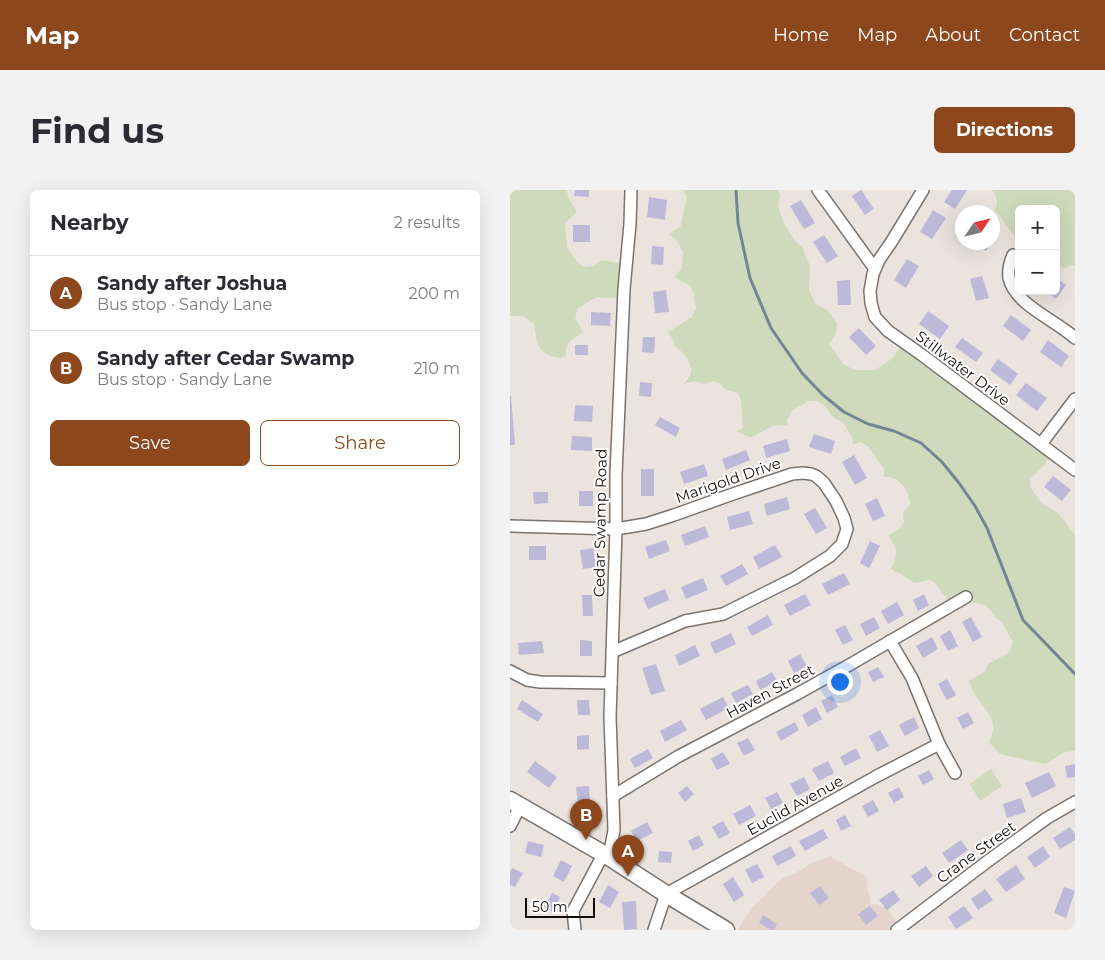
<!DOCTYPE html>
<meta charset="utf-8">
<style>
body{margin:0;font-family:Montserrat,sans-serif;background:#f2f2f3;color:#2b2b33}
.controls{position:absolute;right:15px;top:15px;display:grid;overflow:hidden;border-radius:8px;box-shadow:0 5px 20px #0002}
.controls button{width:45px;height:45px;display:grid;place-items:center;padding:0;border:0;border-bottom:1px solid #e1e1e2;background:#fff;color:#2b2b33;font:25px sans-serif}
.compass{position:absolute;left:445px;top:15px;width:45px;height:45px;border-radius:50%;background:#fff;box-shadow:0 5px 20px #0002;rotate:55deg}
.scale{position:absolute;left:15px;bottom:12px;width:70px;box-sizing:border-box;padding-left:5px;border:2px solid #100d0b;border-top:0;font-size:14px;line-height:18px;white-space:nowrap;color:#100d0b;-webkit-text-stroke:4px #fff;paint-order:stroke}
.you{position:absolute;left:329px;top:491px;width:18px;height:18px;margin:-12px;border:4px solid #fff;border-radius:50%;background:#1a73e8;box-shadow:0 0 0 8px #1a73e833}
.badge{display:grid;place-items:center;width:32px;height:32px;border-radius:50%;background:#8c481c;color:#fff;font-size:16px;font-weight:700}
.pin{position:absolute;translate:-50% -41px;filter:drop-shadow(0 1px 2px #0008)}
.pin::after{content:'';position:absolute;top:26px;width:18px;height:15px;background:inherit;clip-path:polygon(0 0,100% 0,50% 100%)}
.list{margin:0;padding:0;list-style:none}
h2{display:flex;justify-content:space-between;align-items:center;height:65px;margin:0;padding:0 20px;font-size:21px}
h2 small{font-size:16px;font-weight:400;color:#7c7c81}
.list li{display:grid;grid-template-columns:32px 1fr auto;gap:15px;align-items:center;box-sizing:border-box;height:75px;padding:0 20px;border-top:1px solid #e1e1e2}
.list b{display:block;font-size:19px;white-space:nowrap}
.list p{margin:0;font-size:16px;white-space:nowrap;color:#7c7c81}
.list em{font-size:16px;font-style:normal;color:#7c7c81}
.actions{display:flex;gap:10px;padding:15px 20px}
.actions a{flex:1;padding:11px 0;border:1px solid #8c481c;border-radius:8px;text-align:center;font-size:18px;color:#8c481c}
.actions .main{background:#8c481c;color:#fff}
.map{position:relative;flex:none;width:565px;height:740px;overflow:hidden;border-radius:8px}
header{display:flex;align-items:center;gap:30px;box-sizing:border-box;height:70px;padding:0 25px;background:#8c481c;color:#fff}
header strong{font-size:24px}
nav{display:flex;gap:28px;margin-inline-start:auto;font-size:18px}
.intro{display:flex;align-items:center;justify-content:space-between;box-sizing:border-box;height:120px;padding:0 30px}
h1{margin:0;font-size:35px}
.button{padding:12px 22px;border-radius:8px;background:#8c481c;color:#fff;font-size:18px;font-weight:700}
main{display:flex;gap:30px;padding:0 30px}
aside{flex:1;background:#fff;border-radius:8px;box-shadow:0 5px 20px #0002}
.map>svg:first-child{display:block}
.built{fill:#e4d4cb}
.green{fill:#cfd9bb}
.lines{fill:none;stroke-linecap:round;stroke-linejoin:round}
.stream{stroke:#738696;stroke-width:3}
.building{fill:#bcb9d9}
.minor-casing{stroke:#7a736f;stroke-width:14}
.secondary-casing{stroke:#7a736f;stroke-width:19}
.minor{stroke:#fff;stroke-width:11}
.secondary{stroke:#fff;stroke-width:16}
.labels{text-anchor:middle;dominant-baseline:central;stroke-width:4;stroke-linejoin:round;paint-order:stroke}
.street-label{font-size:15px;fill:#100d0b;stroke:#fff}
</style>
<header>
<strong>Map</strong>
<nav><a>Home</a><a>Map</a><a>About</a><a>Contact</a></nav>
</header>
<div class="intro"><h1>Find us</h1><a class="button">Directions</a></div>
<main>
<aside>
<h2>Nearby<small>2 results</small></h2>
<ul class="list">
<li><span class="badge">A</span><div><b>Sandy after Joshua</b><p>Bus stop · Sandy Lane</p></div><em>200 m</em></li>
<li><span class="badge">B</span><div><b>Sandy after Cedar Swamp</b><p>Bus stop · Sandy Lane</p></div><em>210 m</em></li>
</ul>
<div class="actions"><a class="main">Save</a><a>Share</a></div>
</aside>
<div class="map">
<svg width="565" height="740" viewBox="0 0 565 740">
<rect width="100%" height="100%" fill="#ebe3de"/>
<!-- built -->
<path class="built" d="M320 666 358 688 356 693 359 703 360 713 362 715 367 714 370 716 377 718 391 738 386 740H228L236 726 241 721 243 716 254 707 255 704 273 688 284 684 300 674Z"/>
<!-- green -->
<g class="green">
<path d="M0 0H57L58 7 67 22 55 33 57 58 69 74 74 77 82 76 92 70 117 75 112 109 87 107 68 118 65 128 73 142C62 150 54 152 56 167 51 168 48 168 44 167 27 163 26 148 24 134L13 126H0Z"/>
<path d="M173 0H268L270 6 268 16 273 31 286 52 292 57 300 76 299 100 306 114 317 120 327 133 326 144 320 154 333 174 344 180H365L383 168 393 153 543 262 533 276 521 288 520 297 531 313 547 322 565 345V561L555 562 536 574 490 564 483 557 479 552C490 529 477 523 466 506 463 501 461 496 459 491L475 481 478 474 500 462 503 452 491 431 487 429 476 415 460 412 444 419 425 393 420 390 404 393 389 383 385 382 381 378C389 365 387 358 379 346L391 337 394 332 393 323 400 315C400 302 389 285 374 287V279L359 257 351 252 343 254 342 247 333 232 325 229 315 216 306 211H298L282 221 277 230 278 236 271 235 262 236 243 247H239L226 241 233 238 231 210 228 203 216 200 210 194 204 191 194 194 185 191 174 194C176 191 180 187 181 183 184 174 171 160 164 155V151L158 142 182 127 186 118 183 101 180 95 164 87 172 78 173 62 166 49 158 44 167 39 171 35 177 7Z"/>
<path d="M482 0H565V76L563 75 553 78 546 73V19H509L508 65 505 61 506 48 489 25 484 21C489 12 488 8 482 0Z"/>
<path d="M481 579 492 596 470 611 460 594Z"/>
</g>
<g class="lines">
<!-- stream -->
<path class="stream" d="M226 0 228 33 240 88 261 138 292 183 313 205 334 222 358 234 384 241 411 253 432 272 449 293 465 316 477 338 513 430 565 484"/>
</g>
<!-- building -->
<g class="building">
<path d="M65 0H79V7L64 6Z"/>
<path d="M351 0 364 19 355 25 342 6Z"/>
<path d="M442 0H457L445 19 434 12Z"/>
<path d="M139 7 157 10 155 30 137 27Z"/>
<path d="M291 10 305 33 294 39 280 16Z"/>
<path d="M423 20 436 28 422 49 410 42Z"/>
<rect x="63" y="35" width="17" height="17"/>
<path d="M314 45 328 66 317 73 303 52Z"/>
<path d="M463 52H482L476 61Z"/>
<path d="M142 56 154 57 153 75 141 74Z"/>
<path d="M397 69 409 76 396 98 384 90Z"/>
<path d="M472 86 479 108 466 111 460 89Z"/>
<path d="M546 88 556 95 546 109 535 101H546Z"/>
<path d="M340 90 341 115H328L327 91Z"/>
<path d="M156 100 159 122 145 123 143 102Z"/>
<path d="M418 121 439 136 430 149 409 134Z"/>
<path d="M81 122 101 123 100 136 81 135Z"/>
<path d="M501 125 521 140 513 151 493 136Z"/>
<path d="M349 138 366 156 356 165 339 147Z"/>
<path d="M133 147H145L144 163 132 162Z"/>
<path d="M452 148 473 163 466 172 445 157Z"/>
<path d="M538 150 559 166 551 177 530 162Z"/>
<rect x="65" y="155" width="13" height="10"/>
<path d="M488 169 508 184 500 195 480 180Z"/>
<path d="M130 192 142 193 141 207 129 206Z"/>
<path d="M516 193 537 208 527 221 506 205Z"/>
<path d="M0 206H1L5 255H0Z"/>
<path d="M65 215 83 216 82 232 64 231Z"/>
<path d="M150 227 170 238 166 247 145 235Z"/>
<path d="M304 244 325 251 321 264 299 257Z"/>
<path d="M62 246 82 247V261L61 260Z"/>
<path d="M277 249 280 261 256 268 253 256Z"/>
<path d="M236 260 240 270 216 280 212 269Z"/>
<path d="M344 265 357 288 345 295 332 272Z"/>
<path d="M194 274 198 286 174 294 170 282Z"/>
<rect x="131" y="279" width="13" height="27"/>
<path d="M543 286 561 300 552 311 534 297Z"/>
<rect x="69" y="301" width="14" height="15"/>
<path d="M23 302H38V313L24 314Z"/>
<path d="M277 307 280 319 257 326 254 314Z"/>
<path d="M367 308 375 326 363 331 355 314Z"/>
<path d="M305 318 317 338 306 344 294 324Z"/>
<path d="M239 321 243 334 220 340 217 327Z"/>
<path d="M195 336 199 347 175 356 171 345Z"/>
<path d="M156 350 160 361 139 369 135 357Z"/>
<path d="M360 351 370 356 359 378 350 373Z"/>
<path d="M265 355 272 367 249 379 243 367Z"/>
<rect x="19" y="356" width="17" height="14"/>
<path d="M83 358 86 377 73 379 70 360Z"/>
<path d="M232 374 238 384 216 396 210 386Z"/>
<path d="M334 383 340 394 318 405 312 394Z"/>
<path d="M193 388 198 400 176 409 171 397Z"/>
<path d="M155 399 159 410 138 419 133 408Z"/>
<path d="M295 404 301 415 280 426 274 415Z"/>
<path d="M414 404 419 415 408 421 403 410Z"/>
<path d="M72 405H82L83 426H73Z"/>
<path d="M387 412 394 425 378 434 371 421Z"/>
<path d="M258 425 263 435 242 446 237 437Z"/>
<path d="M364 427 370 438 356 446 350 434Z"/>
<path d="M461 427 472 447 463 452 452 432Z"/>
<path d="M335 435 343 450 333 455 325 440Z"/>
<path d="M440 440 448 456 438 461 430 446Z"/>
<path d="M221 443 226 454 205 464 200 453Z"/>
<path d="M422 447 428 459 413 468 406 456Z"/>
<path d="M70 450 82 451V466H70Z"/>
<path d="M32 451 34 463 9 465 8 453Z"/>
<path d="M185 455 190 466 169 476 165 465Z"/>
<path d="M290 464 297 476 284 483 278 471Z"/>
<path d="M146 474 155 501 141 505 132 478Z"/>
<path d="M368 477 374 487 363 492 358 482Z"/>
<path d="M262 482 267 491 250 500 246 491Z"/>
<path d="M437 489 446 505 437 510 428 494Z"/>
<path d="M238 495 243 504 226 513 221 503Z"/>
<path d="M322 505 328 517 317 523 311 511Z"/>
<path d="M213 507 219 518 196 530 190 519Z"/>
<path d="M12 510 33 524 28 532 7 519Z"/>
<path d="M67 510H79L80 525H68Z"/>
<path d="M306 517 312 529 298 537 292 525Z"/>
<path d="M458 522 464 533 453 539 447 528Z"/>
<path d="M404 527 409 538 395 546 389 535Z"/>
<path d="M171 530 177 540 155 552 150 541Z"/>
<path d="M285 532 289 540 271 551 266 542Z"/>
<path d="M370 540 379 556 367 562 359 546Z"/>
<path d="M79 545V559L67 560V546Z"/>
<path d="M238 548 245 560 234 566 227 553Z"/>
<path d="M346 558 351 568 335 576 330 567Z"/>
<path d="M138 559 143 568 125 578 120 569Z"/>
<path d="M213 562 220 574 207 580 201 569Z"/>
<path d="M25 571 47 587 39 598 17 582Z"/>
<path d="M318 571 324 583 309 591 302 579Z"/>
<path d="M565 574V587L557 588 555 576Z"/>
<path d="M419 580 424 589 413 595 408 586Z"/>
<path d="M539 582 546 596 522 608 515 593Z"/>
<path d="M294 587 300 599 287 606 280 594Z"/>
<path d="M79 596 80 613 68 614 66 597Z"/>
<path d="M177 596 184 604 175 612 168 603Z"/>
<path d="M389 597 394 607 384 613 378 603Z"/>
<path d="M267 602 273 613 261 619 255 608Z"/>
<path d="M511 608 516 622 497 628 493 614Z"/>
<path d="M363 610 369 621 358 627 352 616Z"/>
<path d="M240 615 246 626 229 635 223 624Z"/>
<path d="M335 625 341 636 331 641 326 630Z"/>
<path d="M213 631 220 643 209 649 202 637Z"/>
<path d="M137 632 143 643 127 651 121 641Z"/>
<path d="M560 637 565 644V650L550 659 543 648Z"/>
<path d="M313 639 318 648 295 661 289 651Z"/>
<path d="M189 645 194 655 183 661 178 651Z"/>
<path d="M451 650 458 660 439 673 432 663Z"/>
<path d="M18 651 34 655 31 667 15 663Z"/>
<path d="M281 656 286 666 267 676 262 666Z"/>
<path d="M533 656 540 667 525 678 517 667Z"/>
<path d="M149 661 162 662 161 673 148 672Z"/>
<path d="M51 670 62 676 54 692 43 686Z"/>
<path d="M247 674 254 687 242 693 235 680Z"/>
<path d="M506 675 515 689 496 702 486 689Z"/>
<path d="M416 676 423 686 409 697 401 686Z"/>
<path d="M2 678 13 683 5 697 0 695V682Z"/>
<path d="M223 687 234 705 224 712 213 694Z"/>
<path d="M98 695 109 702 100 718 89 712Z"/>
<path d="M310 696 319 708 309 715 300 703Z"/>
<path d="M554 697 565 701 556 728 544 723Z"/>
<path d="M475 699 483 710 468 720 461 709Z"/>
<path d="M383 700 390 710 377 720 369 710Z"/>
<path d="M42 703 50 707 43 722 34 717Z"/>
<path d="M126 711 127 739 114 740 112 712Z"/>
<path d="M360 716 368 726 356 735 348 724Z"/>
<path d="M454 716 463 728 446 739 438 727Z"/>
<path d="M253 725 267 734 264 740H261L249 733Z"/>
</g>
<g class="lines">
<!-- minor casing -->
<g class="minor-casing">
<g id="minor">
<path d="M308 0 365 79"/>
<path d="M413 0 382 51 369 70 363 84 360 101 361 113 365 127 378 141 412 165 565 280"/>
<path d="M503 65C500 72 498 80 499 88 505 115 546 130 565 148"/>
<path d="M531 254 565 209"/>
<path d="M0 336 106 339 136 334 164 325 223 304 282 284 293 283 301 284 306 286 314 293 326 311 334 328 337 339 332 354 320 366 285 388 213 424 175 431 102 462"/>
<path d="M380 451 402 488 429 554 445 583"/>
<path d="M0 481 17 490 30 492 101 493"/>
<path d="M103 606 169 566 287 504 341 474 456 407"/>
<path d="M0 636 10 616"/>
<path d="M99 667 104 640 100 527 106 339V285L114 99 120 34 121 0"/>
<path d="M65 740 63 721 94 663"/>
<path d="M144 740 156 704 367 586 429 554"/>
<path d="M387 740 478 671 537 628 565 612"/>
</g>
</g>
<!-- secondary casing -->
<g class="secondary-casing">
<path id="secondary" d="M0 610 99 667 156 704 216 740"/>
</g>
<!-- minor -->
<use href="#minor" class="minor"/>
<!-- secondary -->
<use href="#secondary" class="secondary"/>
</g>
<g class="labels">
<!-- street labels -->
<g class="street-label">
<text transform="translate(453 178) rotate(37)">Stillwater Drive</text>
<text transform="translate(218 290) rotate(-19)">Marigold Drive</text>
<text transform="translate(90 333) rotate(-89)">Cedar Swamp Road</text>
<text transform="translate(260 501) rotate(-28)">Haven Street</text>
<text transform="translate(285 615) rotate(-29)">Euclid Avenue</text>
<text transform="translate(466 662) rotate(-36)">Crane Street</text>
</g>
</g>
</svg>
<div class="controls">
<button>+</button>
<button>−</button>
</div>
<svg class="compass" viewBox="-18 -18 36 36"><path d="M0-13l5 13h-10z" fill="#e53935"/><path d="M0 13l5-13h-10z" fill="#7c7c81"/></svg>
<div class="scale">50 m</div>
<div class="you"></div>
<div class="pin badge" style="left:118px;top:686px">A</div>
<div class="pin badge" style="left:76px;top:650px">B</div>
</div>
</main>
